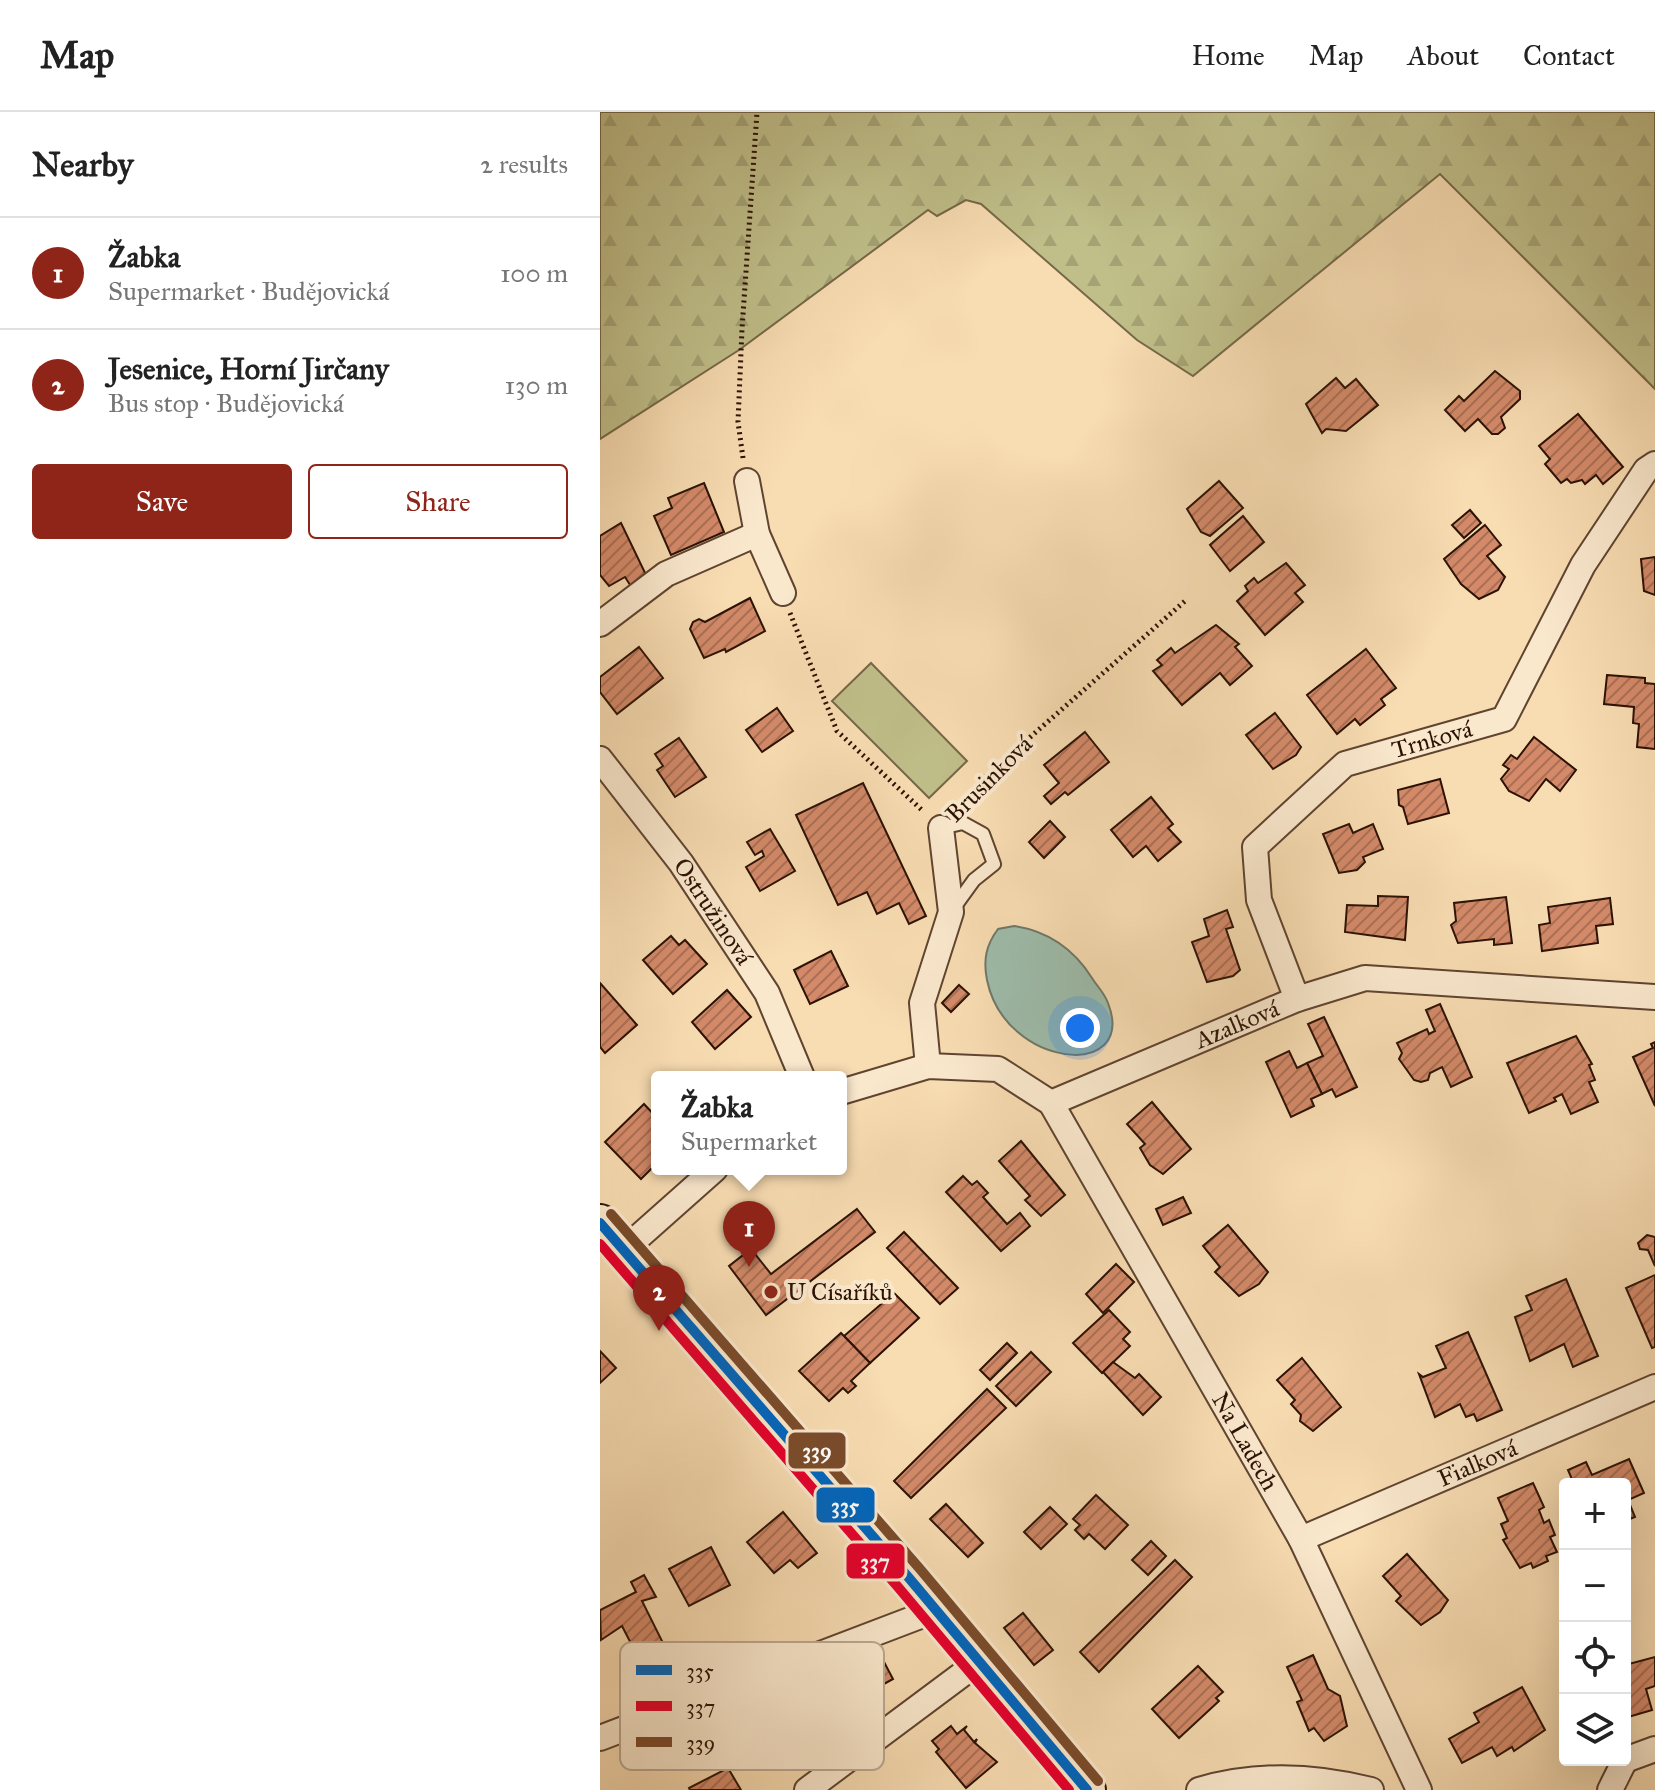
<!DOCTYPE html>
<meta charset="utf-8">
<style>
body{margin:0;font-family:"IM FELL Great Primer",serif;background:#f6f6f6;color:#222}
.controls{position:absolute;right:24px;bottom:24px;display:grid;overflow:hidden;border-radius:8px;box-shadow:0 8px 32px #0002}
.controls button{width:72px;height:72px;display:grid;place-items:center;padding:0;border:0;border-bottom:2px solid #e0e0e0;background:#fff;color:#222;font:40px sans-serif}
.you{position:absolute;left:480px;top:916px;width:28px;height:28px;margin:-20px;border:6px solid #fff;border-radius:50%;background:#1a73e8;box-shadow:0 0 0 12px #1a73e833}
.badge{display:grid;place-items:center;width:52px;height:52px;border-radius:50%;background:#8f2418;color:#fff;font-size:26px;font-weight:700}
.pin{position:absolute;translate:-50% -66px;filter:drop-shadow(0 2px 4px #0008)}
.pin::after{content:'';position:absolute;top:42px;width:28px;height:24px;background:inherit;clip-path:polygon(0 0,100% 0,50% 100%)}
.popup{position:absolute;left:51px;top:959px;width:196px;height:104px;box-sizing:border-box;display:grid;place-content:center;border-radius:8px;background:#fff;filter:drop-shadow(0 2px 6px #0005);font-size:26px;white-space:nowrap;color:#767676}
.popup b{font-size:30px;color:#222}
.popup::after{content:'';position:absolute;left:50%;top:100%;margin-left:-16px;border:16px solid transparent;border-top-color:#fff}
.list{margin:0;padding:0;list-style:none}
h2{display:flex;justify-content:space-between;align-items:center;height:104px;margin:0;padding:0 32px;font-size:34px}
h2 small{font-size:26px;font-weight:400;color:#767676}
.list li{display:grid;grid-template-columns:52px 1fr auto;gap:24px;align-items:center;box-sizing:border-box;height:112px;padding:0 32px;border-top:2px solid #e0e0e0}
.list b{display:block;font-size:30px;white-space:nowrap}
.list p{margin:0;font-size:26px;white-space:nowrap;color:#767676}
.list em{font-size:26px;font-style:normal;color:#767676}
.actions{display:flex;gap:16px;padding:24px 32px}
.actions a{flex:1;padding:18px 0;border:2px solid #8f2418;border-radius:8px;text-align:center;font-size:28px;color:#8f2418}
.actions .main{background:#8f2418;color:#fff}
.icon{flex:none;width:44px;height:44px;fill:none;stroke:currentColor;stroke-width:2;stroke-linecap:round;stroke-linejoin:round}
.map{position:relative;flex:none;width:1055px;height:1678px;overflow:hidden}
header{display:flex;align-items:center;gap:48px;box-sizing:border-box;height:112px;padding:0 40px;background:#fff;border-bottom:2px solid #e0e0e0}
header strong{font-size:38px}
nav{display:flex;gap:44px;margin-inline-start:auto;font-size:28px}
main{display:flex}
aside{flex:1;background:#fff}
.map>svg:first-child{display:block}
.green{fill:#c0bf8a;stroke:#766848;stroke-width:2}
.forest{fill:url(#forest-firs);stroke:#766848;stroke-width:2}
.water{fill:#9dbcab;stroke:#707869;stroke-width:2}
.building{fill:url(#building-hatch);stroke:#2c1205;stroke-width:2}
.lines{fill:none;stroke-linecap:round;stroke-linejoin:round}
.service-casing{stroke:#5f4430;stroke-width:16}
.minor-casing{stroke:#5f4430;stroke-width:28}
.secondary-casing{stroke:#2c1205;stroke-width:40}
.path{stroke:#2c1205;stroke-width:5;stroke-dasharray:2 4;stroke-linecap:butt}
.service{stroke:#fae8cd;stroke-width:12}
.minor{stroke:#fae8cd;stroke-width:24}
.secondary{stroke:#fae8cd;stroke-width:36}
.bus-1-casing{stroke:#fae8cd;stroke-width:16}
.bus-2-casing{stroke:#fae8cd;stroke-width:16}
.bus-3-casing{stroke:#fae8cd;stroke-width:16}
.bus-1{stroke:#0065bd;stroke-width:10}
.bus-2{stroke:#e4002b;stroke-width:10}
.bus-3{stroke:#7a4b2a;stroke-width:10}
.poi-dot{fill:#8f2418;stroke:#fae8cd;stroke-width:3}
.labels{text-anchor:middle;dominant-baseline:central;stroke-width:8;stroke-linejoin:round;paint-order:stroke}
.street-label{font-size:24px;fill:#2c1205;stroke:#fae8cd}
.poi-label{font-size:24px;fill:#2c1205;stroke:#fae8cd;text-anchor:start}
.key{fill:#fae8cd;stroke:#bca891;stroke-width:2}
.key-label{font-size:22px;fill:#2c1205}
.line-badge{stroke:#fae8cd;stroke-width:3}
.badge-label{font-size:22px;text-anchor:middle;font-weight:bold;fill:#fff}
</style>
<header>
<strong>Map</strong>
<nav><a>Home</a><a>Map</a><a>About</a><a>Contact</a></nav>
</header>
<main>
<aside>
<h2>Nearby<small>2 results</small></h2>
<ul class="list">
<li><span class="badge">1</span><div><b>Žabka</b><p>Supermarket · Budějovická</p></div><em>100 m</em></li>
<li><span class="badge">2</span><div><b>Jesenice, Horní Jirčany</b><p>Bus stop · Budějovická</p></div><em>130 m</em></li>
</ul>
<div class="actions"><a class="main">Save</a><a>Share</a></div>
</aside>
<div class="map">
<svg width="1055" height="1678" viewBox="0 0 1055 1678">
<defs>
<pattern id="forest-firs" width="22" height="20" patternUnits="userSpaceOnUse" patternTransform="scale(2)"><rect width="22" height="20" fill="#c0bf8a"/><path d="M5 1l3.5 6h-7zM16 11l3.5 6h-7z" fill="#a5a376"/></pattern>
<pattern id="building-hatch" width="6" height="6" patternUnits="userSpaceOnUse" patternTransform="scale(2)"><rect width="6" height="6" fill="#d48a69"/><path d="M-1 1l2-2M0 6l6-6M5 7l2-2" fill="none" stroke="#ac6f54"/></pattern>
</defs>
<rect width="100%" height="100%" fill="#f8dcb2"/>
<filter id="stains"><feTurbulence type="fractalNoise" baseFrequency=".0025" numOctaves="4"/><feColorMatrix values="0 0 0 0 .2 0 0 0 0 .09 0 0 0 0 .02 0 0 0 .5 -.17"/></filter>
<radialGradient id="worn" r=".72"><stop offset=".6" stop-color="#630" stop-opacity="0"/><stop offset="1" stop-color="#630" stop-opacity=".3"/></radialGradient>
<!-- green -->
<path class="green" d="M271 551 367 649 329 686 232 589Z"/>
<!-- forest -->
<path class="forest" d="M0 0H1055V277L840 62 593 264 537 228 381 92 366 88 337 104 328 98 139 238 0 327Z"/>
<!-- water -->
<path class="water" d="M414 814C448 819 473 836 492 866 497 874 505 882 508 891 538 969 405 957 387 868 383 848 386 833 398 817Z"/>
<!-- building -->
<g class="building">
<path d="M895 259 920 279V287L901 305 905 316 898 322H892L878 307 865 319 845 298 859 284 864 289Z"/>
<path d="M736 266 745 276 756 267 778 293 746 319 726 317 722 321 706 292Z"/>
<path d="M978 302 1023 355 1003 372 996 363 985 372 982 368 971 371 967 367 961 371 945 352 950 347 939 334Z"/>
<path d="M619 369 643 396 610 424 601 420 587 397Z"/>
<path d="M104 371 124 420 71 443 54 404 72 396 68 386Z"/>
<path d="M870 398 881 411 864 426 852 413Z"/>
<path d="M643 404 664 430 630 459 610 433Z"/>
<path d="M21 411 48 467 32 476 25 465 9 474 0 463V424Z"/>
<path d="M885 413 901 433 887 444 905 465 898 478 879 487 861 472 844 447Z"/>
<path d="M1055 445V483L1044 479 1041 447Z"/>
<path d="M686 451 705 473 695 481 703 490 665 523 637 489 648 479 645 474 654 466 658 471Z"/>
<path d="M150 486 165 519 126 540 125 537 104 546 90 517 93 510 99 507 105 510Z"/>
<path d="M616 513 639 532 635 535 652 554 630 573 620 561 582 593 553 559 562 553 557 548 571 536 575 541Z"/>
<path d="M39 535 63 566 17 602 0 580V565Z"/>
<path d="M766 537 796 576 781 587 785 593 760 613 755 607 737 622 707 583Z"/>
<path d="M1007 563 1045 566V571L1055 572V637L1037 635 1039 612 1033 611 1034 595 1004 592Z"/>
<path d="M177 596 193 619 162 640 146 618Z"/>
<path d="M675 601 701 635 696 643 673 657 646 623Z"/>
<path d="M485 620 509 650 468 683 465 680 451 692 444 684 459 671 444 653Z"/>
<path d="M934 625 976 658 960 679 946 667 929 689 909 679 901 667 909 657 903 653 911 643 917 647Z"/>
<path d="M79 626 106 665 75 685 57 658 63 654 55 642Z"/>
<path d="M840 667 849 701 808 712 803 695 799 693 798 678Z"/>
<path d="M263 671 326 804 309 812 299 791 277 802 267 780 238 793 196 703Z"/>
<path d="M551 685 573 712 568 716 581 730 558 749 546 734 533 745 511 718Z"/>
<path d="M450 709 465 725 444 746 429 730Z"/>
<path d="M749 712 753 721 773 712 783 737 763 745 765 750 757 758 739 761 723 722Z"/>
<path d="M170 717 195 759 160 779 146 755 164 744 162 739 155 743 147 730Z"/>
<path d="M778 784 808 785 805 828 745 820 747 793 778 794Z"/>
<path d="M906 785 912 831 894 833V827L858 831 851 813 856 809 854 791Z"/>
<path d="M1010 786 1013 812 996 814 998 831 942 839 939 813 950 811 948 795Z"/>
<path d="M627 798 633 815 626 817 640 858 633 864 607 870 592 830 609 824 604 807Z"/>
<path d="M71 824 79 833 85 828 107 852 73 882 43 848Z"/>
<path d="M231 839 248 874 210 892 194 858Z"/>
<path d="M0 871 37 913 5 941 0 935Z"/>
<path d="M359 873 369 882 351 900 342 891Z"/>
<path d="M127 878 151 905 115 937 92 910Z"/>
<path d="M840 892 872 965 851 975 842 955 830 961 828 968 821 970 814 968 799 947 802 941 797 931 827 917 829 922 835 919 826 898Z"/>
<path d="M724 905 757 975 736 985 732 977 722 982 707 951 723 944 708 912Z"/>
<path d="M976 924 992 952 989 953 995 968 989 970 998 990 971 1002 962 982 954 986 956 989 929 1001 907 951Z"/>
<path d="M1055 930V994L1033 945 1053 936 1051 932Z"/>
<path d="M689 939 697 956 707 951 722 982 711 987 714 994 691 1005 666 950Z"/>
<path d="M552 990 591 1037 563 1062 550 1053 540 1036 545 1032 527 1012Z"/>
<path d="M44 992 57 1006V1051L41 1067 5 1030Z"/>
<path d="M421 1029 465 1083 441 1104 425 1088 430 1084 399 1049Z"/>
<path d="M363 1064 372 1073 377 1069 388 1081 383 1085 407 1112 420 1101 430 1114 401 1139 346 1080Z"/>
<path d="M583 1085 591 1101 563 1113 556 1097Z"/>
<path d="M257 1097 275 1120 166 1203 129 1154 151 1137 171 1162Z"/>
<path d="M628 1113 668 1160 659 1172 639 1184 615 1160 620 1155 603 1134Z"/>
<path d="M304 1120 358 1176 340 1192 287 1136Z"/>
<path d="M1047 1123 1055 1125V1154L1048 1138 1040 1137 1038 1131Z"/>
<path d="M516 1152 534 1170 503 1201 486 1182Z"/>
<path d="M1055 1163V1235L1052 1236 1026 1176Z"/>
<path d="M966 1167 998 1244 973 1255 964 1232 930 1249 915 1205 932 1198 926 1184Z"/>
<path d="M294 1181 319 1206 270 1251 244 1224Z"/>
<path d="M509 1198 530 1220 523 1227 530 1234 502 1261 473 1231Z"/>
<path d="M868 1220 902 1298 877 1309 874 1302 866 1305 860 1292 835 1305 819 1262 823 1265 846 1256 836 1234Z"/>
<path d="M241 1221 270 1251 251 1269 256 1274 248 1281 243 1276 229 1289 199 1259Z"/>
<path d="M407 1231 417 1241 390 1268 380 1258Z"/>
<path d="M0 1239 16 1256 0 1271Z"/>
<path d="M431 1240 451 1260 416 1294 396 1274Z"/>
<path d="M702 1246 741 1295 713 1319 700 1309 701 1303 691 1292 695 1288 677 1268Z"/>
<path d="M513 1250 535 1266 539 1262 561 1285 543 1303 503 1260Z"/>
<path d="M387 1277 406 1296 311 1386 294 1369Z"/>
<path d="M1029 1347 1044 1381 1028 1388 1035 1405 1025 1409V1372H974L968 1358 986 1350 992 1363Z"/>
<path d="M933 1371 944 1395 939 1398 944 1411 949 1408 955 1423 950 1425 957 1440 946 1444 948 1449 933 1456 931 1451 920 1456 903 1428 907 1426 901 1412 908 1409 898 1386Z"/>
<path d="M496 1383 528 1413 505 1437 489 1422 484 1427 475 1418 480 1413 473 1407Z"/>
<path d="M346 1392 383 1431 368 1445 330 1407Z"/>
<path d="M450 1395 467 1412 441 1437 424 1420Z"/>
<path d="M183 1400 217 1441 198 1456 190 1448 174 1461 147 1430Z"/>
<path d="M551 1429 566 1444 548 1463 532 1448Z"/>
<path d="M111 1435 130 1473 89 1494 69 1457Z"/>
<path d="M807 1442 848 1488 840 1500 821 1513 796 1489 801 1484 783 1464Z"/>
<path d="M575 1448 592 1465 499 1560 480 1540Z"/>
<path d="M44 1463 56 1485 42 1489 64 1533 39 1547 22 1514 1 1528 0 1498 36 1480 31 1470Z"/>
<path d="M423 1501 453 1538 434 1553 404 1516Z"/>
<path d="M713 1543 728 1577 740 1584 747 1614 724 1629 714 1616 709 1619 697 1590 702 1588 687 1555Z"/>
<path d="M1055 1545V1574L1046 1577 1052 1598 1025 1606V1553Z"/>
<path d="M283 1548 293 1567 235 1599 225 1580Z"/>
<path d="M598 1554 623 1580 616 1586 619 1589 579 1626 552 1597Z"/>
<path d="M922 1575 945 1618 914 1639 912 1635 897 1644 892 1635 862 1651 849 1627 879 1610 874 1601Z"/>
<path d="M351 1614 357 1622 367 1614 364 1618 374 1630 377 1627 375 1631 397 1650 366 1676 336 1640 339 1637 332 1629Z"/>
<path d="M128 1656 141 1678H90L89 1676Z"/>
</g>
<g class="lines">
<!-- service casing -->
<g class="service-casing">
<path id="service" d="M341 716 363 711 383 722 394 752 374 768 353 797"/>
</g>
<!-- minor casing -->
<g class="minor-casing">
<g id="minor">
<path d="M147 369 157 422 183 481"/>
<path d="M0 512 66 462 157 422"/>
<path id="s1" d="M0 647 81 751 167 881 202 965"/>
<path id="s2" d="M697 887 659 788 655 735 745 652 904 607 983 453 1046 358 1055 352"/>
<path d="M328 954 322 891 351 800 341 716"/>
<path id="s3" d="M241 980 328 954 398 957 451 991 701 1427 819 1678"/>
<path id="s4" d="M451 991 697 887 765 866 1055 885"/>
<path d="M25 1137 115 1057"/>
<path id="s5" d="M701 1427 1055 1275"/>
<path d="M0 1626 336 1498"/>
<path d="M1025 1648 1055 1637"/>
<path d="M207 1678 380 1549"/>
<path d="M599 1678C656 1661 712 1663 771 1678"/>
<path d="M1010 1678 1025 1648"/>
</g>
</g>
<!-- secondary casing -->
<g class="secondary-casing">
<path id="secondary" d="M0 1111 309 1466 487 1678"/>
</g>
<!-- path -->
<g class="path">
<path d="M143 346 138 310 142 217 157 0"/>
<path d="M190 501 237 619 324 700"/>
<path d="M361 692 386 664 585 489"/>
</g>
<!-- service -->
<use href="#service" class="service"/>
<!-- minor -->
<use href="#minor" class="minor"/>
<!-- secondary -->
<use href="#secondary" class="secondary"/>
<!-- bus-1 casing -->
<g class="bus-1-casing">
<path id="bus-1" d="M0 1111 309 1466 487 1678"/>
</g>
<!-- bus-2 casing -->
<g class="bus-2-casing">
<path id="bus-2" d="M0 1132 298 1475 469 1678"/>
</g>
<!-- bus-3 casing -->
<g class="bus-3-casing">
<path id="bus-3" d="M11 1102 320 1457 498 1669"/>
</g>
<!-- bus-1 -->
<use href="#bus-1" class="bus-1"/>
<!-- bus-2 -->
<use href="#bus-2" class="bus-2"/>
<!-- bus-3 -->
<use href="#bus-3" class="bus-3"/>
</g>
<!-- markers -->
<circle class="poi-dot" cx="171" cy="1180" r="8"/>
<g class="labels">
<!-- street labels -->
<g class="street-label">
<text stroke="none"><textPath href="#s2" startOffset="372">Trnková</textPath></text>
<text transform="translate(389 667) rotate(-45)">Brusinková</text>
<text stroke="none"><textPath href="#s1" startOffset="190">Ostružinová</textPath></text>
<text stroke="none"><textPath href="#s4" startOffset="202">Azalková</textPath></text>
<text stroke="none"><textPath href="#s3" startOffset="614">Na Ladech</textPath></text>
<text stroke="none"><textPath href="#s5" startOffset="192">Fialková</textPath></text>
</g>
<!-- poi labels -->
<g class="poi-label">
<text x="187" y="1180">U Císaříků</text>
</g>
</g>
<!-- legend -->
<rect x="20" y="1530" width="264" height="128" rx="12" class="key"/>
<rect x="36" y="1553" width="36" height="10" fill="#0065bd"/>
<rect x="36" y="1589" width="36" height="10" fill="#e4002b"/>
<rect x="36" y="1625" width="36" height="10" fill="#7a4b2a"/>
<g class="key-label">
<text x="86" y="1566">335</text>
<text x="86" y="1602">337</text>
<text x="86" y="1638">339</text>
</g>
<g class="line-badge">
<rect x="187" y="1319" width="60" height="39" rx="8" fill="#7a4b2a"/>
<rect x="215" y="1374" width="61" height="38" rx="8" fill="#0065bd"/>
<rect x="245" y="1430" width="61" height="38" rx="8" fill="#e4002b"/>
</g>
<g class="badge-label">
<text x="217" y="1346">339</text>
<text x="245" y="1401">335</text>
<text x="275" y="1457">337</text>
</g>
<rect width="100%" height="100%" filter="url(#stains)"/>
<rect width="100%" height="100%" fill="url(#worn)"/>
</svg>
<div class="controls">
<button>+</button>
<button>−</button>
<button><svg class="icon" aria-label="locate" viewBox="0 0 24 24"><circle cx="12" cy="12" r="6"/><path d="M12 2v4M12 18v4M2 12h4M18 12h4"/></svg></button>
<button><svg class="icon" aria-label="layers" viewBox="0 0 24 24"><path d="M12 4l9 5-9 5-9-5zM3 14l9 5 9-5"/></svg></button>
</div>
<div class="you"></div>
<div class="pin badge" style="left:149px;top:1155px">1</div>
<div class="popup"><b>Žabka</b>Supermarket</div>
<div class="pin badge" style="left:59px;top:1219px">2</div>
</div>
</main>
